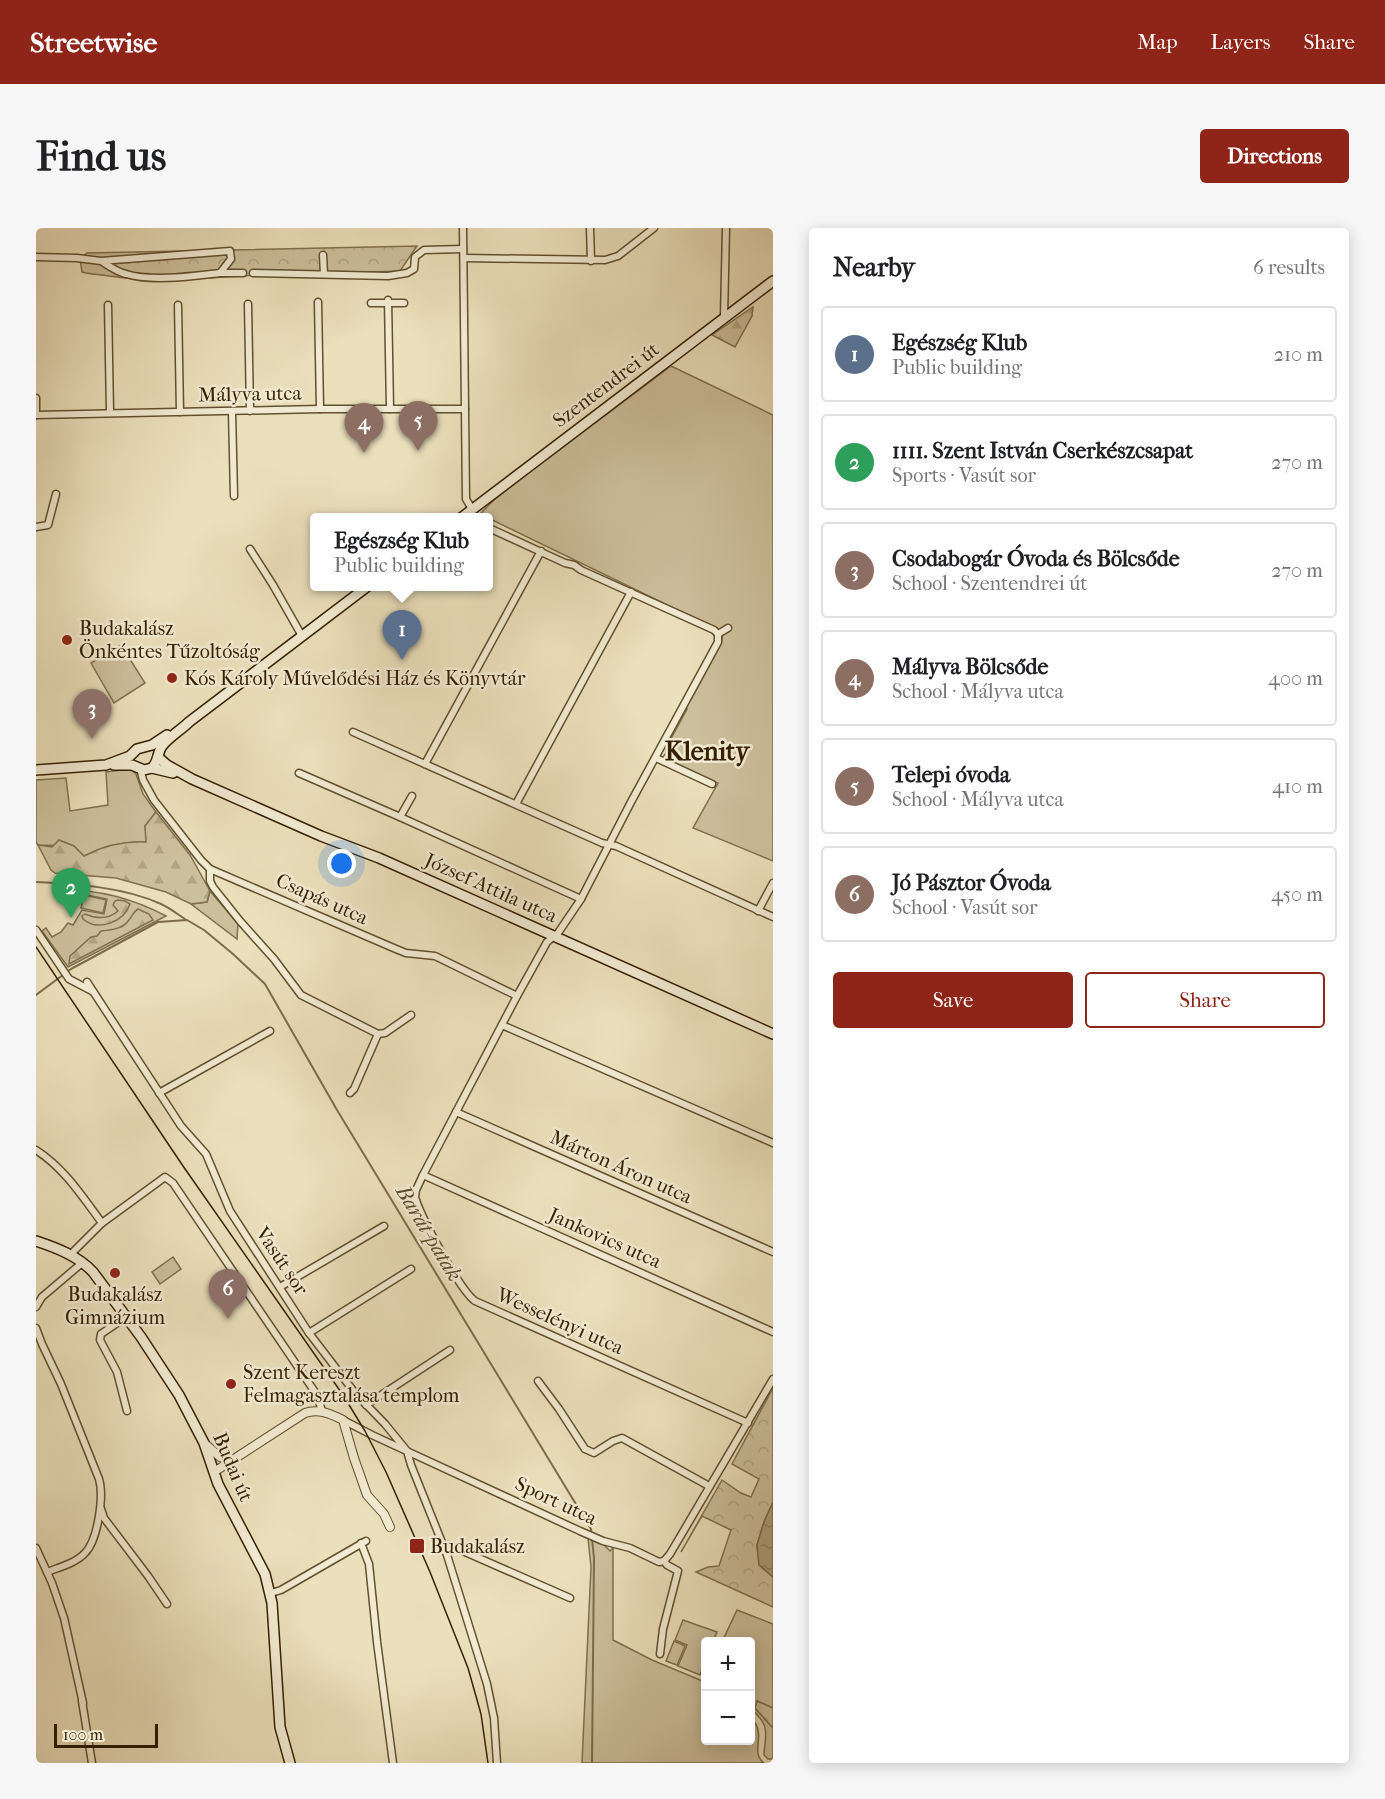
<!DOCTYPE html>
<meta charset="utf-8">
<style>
body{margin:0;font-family:"IM FELL French Canon",serif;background:#f6f6f6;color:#202124}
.controls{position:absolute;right:18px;bottom:18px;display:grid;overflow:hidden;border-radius:6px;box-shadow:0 3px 15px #0003}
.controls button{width:54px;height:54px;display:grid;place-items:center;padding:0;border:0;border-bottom:2px solid #e0e0e0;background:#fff;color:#202124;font:30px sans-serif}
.scale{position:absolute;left:18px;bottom:15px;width:104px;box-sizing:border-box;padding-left:6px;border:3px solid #352000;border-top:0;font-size:16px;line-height:21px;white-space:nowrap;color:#352000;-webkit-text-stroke:4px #f2ebd3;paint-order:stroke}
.you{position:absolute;left:306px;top:636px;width:21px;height:21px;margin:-15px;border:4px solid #fff;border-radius:50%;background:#1a73e8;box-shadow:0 0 0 9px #1a73e833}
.badge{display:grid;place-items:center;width:39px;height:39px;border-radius:50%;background:#8f2418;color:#fff;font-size:20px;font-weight:700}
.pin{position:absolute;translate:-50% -50px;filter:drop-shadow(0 2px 3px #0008)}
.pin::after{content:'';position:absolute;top:32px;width:21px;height:18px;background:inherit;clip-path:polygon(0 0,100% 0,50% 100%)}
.popup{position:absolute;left:274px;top:285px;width:183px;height:78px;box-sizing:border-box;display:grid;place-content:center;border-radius:6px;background:#fff;filter:drop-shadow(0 2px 4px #0005);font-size:20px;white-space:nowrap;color:#757577}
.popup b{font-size:22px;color:#202124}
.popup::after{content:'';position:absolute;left:50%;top:100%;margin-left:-12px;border:12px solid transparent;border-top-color:#fff}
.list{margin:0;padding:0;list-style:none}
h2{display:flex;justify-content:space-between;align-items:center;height:78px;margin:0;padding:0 24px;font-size:26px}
h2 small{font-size:20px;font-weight:400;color:#757577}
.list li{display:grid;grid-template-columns:39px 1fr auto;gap:18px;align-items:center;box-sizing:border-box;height:96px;margin:0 12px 12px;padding:0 12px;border:2px solid #e0e0e0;border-radius:6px}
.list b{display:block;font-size:22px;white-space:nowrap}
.list p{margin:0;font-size:20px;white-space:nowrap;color:#757577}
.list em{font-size:20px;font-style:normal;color:#757577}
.actions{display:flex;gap:12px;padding:18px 24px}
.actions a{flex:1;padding:14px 0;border:2px solid #8f2418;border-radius:6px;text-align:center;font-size:21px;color:#8f2418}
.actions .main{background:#8f2418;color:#fff}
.map{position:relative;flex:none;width:737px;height:1535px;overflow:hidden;border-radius:6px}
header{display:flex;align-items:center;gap:36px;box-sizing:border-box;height:84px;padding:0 30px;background:#8f2418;color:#fff}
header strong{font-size:28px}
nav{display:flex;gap:33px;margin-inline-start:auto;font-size:21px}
.intro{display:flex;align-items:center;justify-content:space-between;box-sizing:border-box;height:144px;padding:0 36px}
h1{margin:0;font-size:42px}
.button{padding:15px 27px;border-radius:6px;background:#8f2418;color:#fff;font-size:21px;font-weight:700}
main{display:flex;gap:36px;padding:0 36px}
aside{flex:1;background:#fff;border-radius:6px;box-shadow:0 3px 15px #0003}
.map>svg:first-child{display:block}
.green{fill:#ccbf9c;stroke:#80704e;stroke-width:1.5}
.forest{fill:url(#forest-firs);stroke:#80704e;stroke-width:1.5}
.park{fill:url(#park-crowns);stroke:#80704e;stroke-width:1.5}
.water{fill:url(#water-ripples);stroke:#7d6c4a;stroke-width:1.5}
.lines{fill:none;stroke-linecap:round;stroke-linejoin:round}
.stream{stroke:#7d6c4a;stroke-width:2}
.minor-casing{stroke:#62502f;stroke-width:9}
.tertiary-casing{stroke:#62502f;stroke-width:10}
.secondary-casing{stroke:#352000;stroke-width:12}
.minor{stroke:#f2ebd3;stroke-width:6}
.tertiary{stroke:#f2ebd3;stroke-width:8}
.secondary{stroke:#f2ebd3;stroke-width:9}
.tram{stroke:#352000;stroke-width:1.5}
.poi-dot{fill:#8f2418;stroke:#f2ebd3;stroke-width:2}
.labels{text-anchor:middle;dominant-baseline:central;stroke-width:5;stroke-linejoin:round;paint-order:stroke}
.street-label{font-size:20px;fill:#352000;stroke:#f2ebd3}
.poi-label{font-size:20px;fill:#352000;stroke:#f2ebd3;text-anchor:start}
.water-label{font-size:21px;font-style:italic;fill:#5f4c2b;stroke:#f2ebd3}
.district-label{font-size:26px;font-weight:bold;fill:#352000;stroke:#f2ebd3}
</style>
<header>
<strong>Streetwise</strong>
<nav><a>Map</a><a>Layers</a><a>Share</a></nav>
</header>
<div class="intro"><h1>Find us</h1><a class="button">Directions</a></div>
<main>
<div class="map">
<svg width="737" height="1535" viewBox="0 0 737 1535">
<defs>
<pattern id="forest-firs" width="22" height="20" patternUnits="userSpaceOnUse" patternTransform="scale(1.5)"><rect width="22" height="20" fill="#ccbf9c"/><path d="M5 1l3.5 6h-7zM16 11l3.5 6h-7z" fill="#b0a485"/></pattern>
<pattern id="park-crowns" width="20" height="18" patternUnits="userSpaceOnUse" patternTransform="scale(1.5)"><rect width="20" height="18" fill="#ccbf9c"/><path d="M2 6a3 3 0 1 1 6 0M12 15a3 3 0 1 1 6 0" fill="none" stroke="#b0a485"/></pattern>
<pattern id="water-ripples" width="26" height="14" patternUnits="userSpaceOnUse" patternTransform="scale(1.5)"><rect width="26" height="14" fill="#ad9f7c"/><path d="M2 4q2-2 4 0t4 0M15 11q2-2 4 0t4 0" fill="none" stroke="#8e8163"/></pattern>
</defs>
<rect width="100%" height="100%" fill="#ebe0bc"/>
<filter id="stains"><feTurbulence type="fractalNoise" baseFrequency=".00333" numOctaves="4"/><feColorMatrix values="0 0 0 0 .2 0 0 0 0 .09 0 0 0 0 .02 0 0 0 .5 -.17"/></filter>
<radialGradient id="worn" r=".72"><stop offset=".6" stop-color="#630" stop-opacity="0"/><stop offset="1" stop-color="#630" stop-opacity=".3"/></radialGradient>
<!-- green -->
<g class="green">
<path d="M635 138 737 187V633L657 600 682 555 626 530 630 525V520L651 481 649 480 655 471 686 412V407L681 401 444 286 459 271 494 244Z"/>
<path d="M85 417 109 455 78 475 55 435Z"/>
<path d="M94 541 100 546 107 566 120 584 109 598 111 614C88 613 67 618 47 629L38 618 2 617 0 614V552L30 550 34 583 72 577 70 544Z"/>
<path d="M30 662C66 662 98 671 130 688L32 739 6 703 10 700 16 709 25 704 32 695 37 697 46 682 68 686 71 671 46 666 30 665Z"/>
<path d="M174 663 202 696 201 711 155 676 171 674Z"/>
<path d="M48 667 70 672 67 685 45 680Z"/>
<path d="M137 1029 145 1041 124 1056 116 1044Z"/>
<path d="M552 1310 566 1315 574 1323 577 1320V1412L616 1432 669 1454 670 1512H714L715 1490C732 1506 713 1524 728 1535H546L555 1339Z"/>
<path d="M701 1382 737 1396V1480L721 1473 719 1480 737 1500V1531H732L728 1527C728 1518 732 1505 728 1497 725 1488 717 1486 715 1477L714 1414H686Z"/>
<path d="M647 1392 681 1404 677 1413 670 1414 669 1432 664 1447 642 1438 651 1417 639 1412Z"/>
<path d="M638 1413 649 1418 641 1437 630 1433Z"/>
</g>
<!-- forest -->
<g class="forest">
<path d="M717 79 716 88 699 119 676 107Z"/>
<path d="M120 584 154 627 174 663 171 674 155 676 130 664 80 650 19 645 15 642 2 617 16 619 23 612 38 618 48 628C67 618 88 613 110 614L109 598Z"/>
<path d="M82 672 89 673 94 676C88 694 62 704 47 691L46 688 49 686C61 691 72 692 82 683L77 677 79 673Z"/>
<path d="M102 681 113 686 117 692 33 736 34 728 55 709 61 708 65 703C75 702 87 701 93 692 97 687 97 684 102 681Z"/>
</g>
<!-- park -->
<g class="park">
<path d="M381 18 364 43C311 45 259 45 207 48 162 50 117 55 73 48 63 46 56 47 46 44L44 31 51 25Z"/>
<path d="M737 1160V1274L728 1294 721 1317 723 1337 737 1349V1379L660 1344 672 1339 683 1338 695 1302 666 1288 645 1324 686 1252 705 1265 715 1269 723 1251 696 1236Z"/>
<path d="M721 1473 737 1480V1500L719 1480Z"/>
</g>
<!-- water -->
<path class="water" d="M737 1274V1349L723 1337 721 1317 728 1294Z"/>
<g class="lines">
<!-- stream -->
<g class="stream">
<path d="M0 654C40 656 88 659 125 676 134 680 141 686 149 691"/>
<path d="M0 767 35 741 122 694 151 692 168 702 197 726 229 756 301 882 555 1301 558 1330 556 1535"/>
</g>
<!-- minor casing -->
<g class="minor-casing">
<g id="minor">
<path d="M427 0 430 271 436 281"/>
<path d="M554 0 555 33"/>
<path d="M287 27 288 46"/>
<path d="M0 29 41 30 65 33 194 23 195 31 184 45C157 48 116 54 90 46 81 44 73 38 65 33"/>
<path d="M428 30 569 32 582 28 618 0"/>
<path d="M184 45H207"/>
<path d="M217 45 352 48 371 45 378 41 379 29 388 22 427 21"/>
<path d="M352 72 354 181"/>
<path d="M282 74 284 181"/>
<path d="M335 75H368"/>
<path d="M212 76 214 183"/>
<path d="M72 77 74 184"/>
<path d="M142 77 144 184"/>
<path d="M688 89 690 0"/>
<path d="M0 170V187"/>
<path d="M196 183 198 268"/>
<path d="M1 187 284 181H429"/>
<path d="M0 299 12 297 20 266"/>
<path d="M453 300 529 335 538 337 545 342 678 402 682 406"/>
<path d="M214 321 237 357 266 408"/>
<path d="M682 406V414L595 574 545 671 522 705 511 714 481 768 387 947 380 962 379 969C385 989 423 1061 439 1073L712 1195"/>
<path d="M682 406 692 400"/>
<path d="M317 504 566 615 580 618 737 689"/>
<path d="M620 530 676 556"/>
<path d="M389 536 505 323"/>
<path d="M104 540 107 552 118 572 165 632 174 641 360 721 370 725 399 728 481 768"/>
<path d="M263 545 364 589 545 671"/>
<path d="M480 576 595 364"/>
<path d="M364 589 376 568"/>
<path d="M174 641V653L177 659 204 693 238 731 265 767 342 806 318 861 314 865"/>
<path d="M722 683 737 655"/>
<path d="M0 702 33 751 56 763"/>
<path d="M51 754 145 898 170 926 194 983 273 1105 319 1165 349 1196 371 1223 375 1237 411 1327 451 1456 458 1490 461 1535"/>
<path d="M466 797 737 915"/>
<path d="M342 806 349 805 375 787"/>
<path d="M123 865 234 803"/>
<path d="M420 884 737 1024"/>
<path d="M0 922C28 940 46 968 66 995"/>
<path d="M387 947 737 1104"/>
<path d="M34 1027 66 995 129 949 137 955 281 1167 286 1183"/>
<path d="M244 1059 348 998"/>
<path d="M0 1079 6 1069 46 1035"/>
<path d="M90 1089 65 1106 64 1112 81 1144 91 1183"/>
<path d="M0 1100 6 1116 25 1156 63 1251C68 1268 62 1312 49 1325 40 1335 24 1339 11 1344"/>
<path d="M273 1105 375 1041"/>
<path d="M502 1153 523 1181 549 1221 558 1225 577 1213 586 1210 673 1258"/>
<path d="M330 1177 414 1122"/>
<path d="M307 1192 336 1207 544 1303 567 1313 594 1320 623 1334 628 1333 631 1337 642 1343 627 1401 624 1426"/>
<path d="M65 1281 68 1290 112 1348 131 1376"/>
<path d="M325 1315 333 1336 341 1414 357 1535"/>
<path d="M408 1318 413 1317 534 1370"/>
<path d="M0 1320 16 1355 28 1390 47 1475"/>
<path d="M628 1333 634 1326 737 1151"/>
<path d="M235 1365 245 1362 330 1313"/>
<path d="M46 1473 56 1535"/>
</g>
</g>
<!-- tertiary casing -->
<g class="tertiary-casing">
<g id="tertiary">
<path d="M168 1215 184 1229 196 1232"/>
<path d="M178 1244 269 1185C282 1180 295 1186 307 1192L318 1230 331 1267 348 1286 354 1299"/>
</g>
</g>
<!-- secondary casing -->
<g class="secondary-casing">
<g id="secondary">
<path d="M425 290 737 53"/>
<path d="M122 529 131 537 156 551 285 608 343 630 737 806"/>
<path d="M78 537H96L108 542 116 540 137 545"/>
<path d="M116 540C123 533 121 525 126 518 133 509 145 502 153 494L332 358"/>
<path d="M0 542 70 537 94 528 101 521 116 517 131 507"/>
<path d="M0 1013C21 1020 42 1028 57 1044L105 1109 143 1167 168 1215 182 1256 229 1346 236 1375 244 1499 254 1535"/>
</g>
</g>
<!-- minor -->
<use href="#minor" class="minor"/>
<!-- tertiary -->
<use href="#tertiary" class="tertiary"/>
<!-- secondary -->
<use href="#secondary" class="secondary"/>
<!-- tram -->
<path class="tram" d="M0 719 147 938 307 1167 329 1203 350 1244 394 1344 432 1440 445 1486 452 1535"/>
</g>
<!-- markers -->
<g class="poi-dot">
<circle cx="31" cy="412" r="6"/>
<circle cx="136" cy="450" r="6"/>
<circle cx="79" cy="1045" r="6"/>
<circle cx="195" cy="1156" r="6"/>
<rect x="373" y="1310" width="16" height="16" rx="3"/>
</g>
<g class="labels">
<!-- street labels -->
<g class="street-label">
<text transform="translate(570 157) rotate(-37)">Szentendrei út</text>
<text transform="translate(214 166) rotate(-1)">Mályva utca</text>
<text transform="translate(455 660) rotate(24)">József Attila utca</text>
<text transform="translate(286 671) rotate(24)">Csapás utca</text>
<text transform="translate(585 939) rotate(24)">Márton Áron utca</text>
<text transform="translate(569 1010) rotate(24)">Jankovics utca</text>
<text transform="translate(246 1033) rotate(56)">Vasút sor</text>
<text transform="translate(524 1093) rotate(24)">Wesselényi utca</text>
<text transform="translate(197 1239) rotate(67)">Budai út</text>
<text transform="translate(520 1273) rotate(25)">Sport utca</text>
</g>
<!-- poi labels -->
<g class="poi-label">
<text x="43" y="400">Budakalász<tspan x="43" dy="23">Önkéntes Tűzoltóság</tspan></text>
<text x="148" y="450">Kós Károly Művelődési Ház és Könyvtár</text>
<text x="79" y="1066" text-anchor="middle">Budakalász<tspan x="79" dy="23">Gimnázium</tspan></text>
<text x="207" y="1144">Szent Kereszt<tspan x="207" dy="23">Felmagasztalása templom</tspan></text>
<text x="394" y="1318">Budakalász</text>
</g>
<!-- water labels -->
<g class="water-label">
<text transform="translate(393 1005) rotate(59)">Barát-patak</text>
</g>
<!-- district labels -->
<g class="district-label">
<text x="671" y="523">Klenity</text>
</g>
</g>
<rect width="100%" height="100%" filter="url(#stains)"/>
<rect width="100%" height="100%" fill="url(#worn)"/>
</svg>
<div class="controls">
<button>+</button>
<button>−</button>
</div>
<div class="scale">100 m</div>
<div class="you"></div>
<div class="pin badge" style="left:366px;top:432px;background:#5c6f8a">1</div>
<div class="popup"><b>Egészség Klub</b>Public building</div>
<div class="pin badge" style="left:35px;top:690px;background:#2e9e5b">2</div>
<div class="pin badge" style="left:56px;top:511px;background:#8d6e63">3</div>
<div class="pin badge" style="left:328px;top:225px;background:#8d6e63">4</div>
<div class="pin badge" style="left:382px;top:223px;background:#8d6e63">5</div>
<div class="pin badge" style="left:192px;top:1091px;background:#8d6e63">6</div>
</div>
<aside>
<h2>Nearby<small>6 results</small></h2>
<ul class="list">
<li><span class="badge" style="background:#5c6f8a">1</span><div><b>Egészség Klub</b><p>Public building</p></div><em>210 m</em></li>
<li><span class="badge" style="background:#2e9e5b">2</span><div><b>1111. Szent István Cserkészcsapat</b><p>Sports · Vasút sor</p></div><em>270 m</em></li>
<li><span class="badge" style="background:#8d6e63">3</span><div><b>Csodabogár Óvoda és Bölcsőde</b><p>School · Szentendrei út</p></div><em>270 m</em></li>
<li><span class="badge" style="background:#8d6e63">4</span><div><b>Mályva Bölcsőde</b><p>School · Mályva utca</p></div><em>400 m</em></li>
<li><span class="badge" style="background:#8d6e63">5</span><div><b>Telepi óvoda</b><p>School · Mályva utca</p></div><em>410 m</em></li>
<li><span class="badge" style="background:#8d6e63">6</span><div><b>Jó Pásztor Óvoda</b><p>School · Vasút sor</p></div><em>450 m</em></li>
</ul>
<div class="actions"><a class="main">Save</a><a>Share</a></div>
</aside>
</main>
